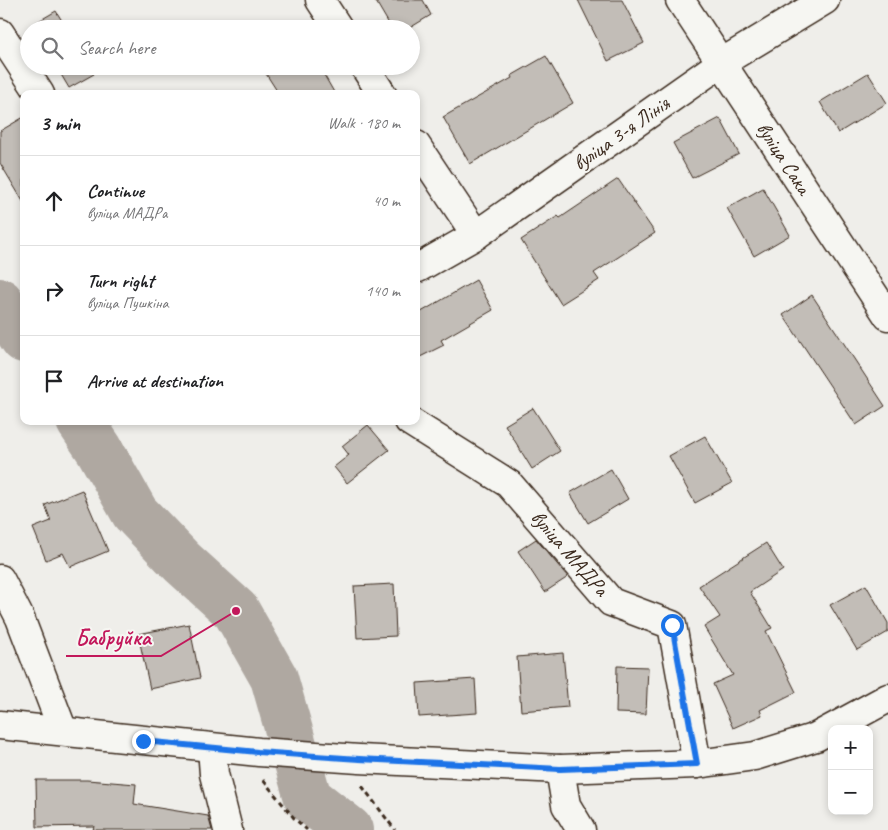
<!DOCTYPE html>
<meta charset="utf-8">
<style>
body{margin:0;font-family:Caveat,sans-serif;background:#f6f6f6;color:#202124}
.controls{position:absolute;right:15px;bottom:15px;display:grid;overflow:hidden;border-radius:10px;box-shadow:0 2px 8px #0003}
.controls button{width:45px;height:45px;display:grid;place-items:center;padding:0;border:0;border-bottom:1px solid #e0e0e0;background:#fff;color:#202124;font:25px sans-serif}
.stop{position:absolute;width:15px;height:15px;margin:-11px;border:4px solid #1a73e8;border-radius:50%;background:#fff}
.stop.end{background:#1a73e8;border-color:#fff;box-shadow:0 1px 5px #0008}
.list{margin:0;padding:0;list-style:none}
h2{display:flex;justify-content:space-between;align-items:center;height:65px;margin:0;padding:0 20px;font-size:21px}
h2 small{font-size:16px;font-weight:400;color:#757577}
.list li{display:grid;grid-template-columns:32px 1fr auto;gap:15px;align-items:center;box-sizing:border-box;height:90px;padding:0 20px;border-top:1px solid #e0e0e0}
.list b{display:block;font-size:19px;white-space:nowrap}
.list p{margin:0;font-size:16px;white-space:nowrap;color:#757577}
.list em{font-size:16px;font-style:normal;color:#757577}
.icon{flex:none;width:28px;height:28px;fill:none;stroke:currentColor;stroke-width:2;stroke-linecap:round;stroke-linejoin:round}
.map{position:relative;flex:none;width:888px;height:830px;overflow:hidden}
.search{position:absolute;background:#fff;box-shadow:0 2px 8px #0003;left:20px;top:20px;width:400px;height:55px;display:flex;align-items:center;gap:12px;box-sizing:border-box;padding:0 18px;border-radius:28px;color:#757577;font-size:19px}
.panel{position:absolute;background:#fff;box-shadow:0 2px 8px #0003;left:20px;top:90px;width:400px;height:335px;border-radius:10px}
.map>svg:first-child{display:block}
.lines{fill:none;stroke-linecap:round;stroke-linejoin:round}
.river{stroke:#afa8a1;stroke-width:48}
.building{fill:#c2bdb7;stroke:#3b2a1e}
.minor-casing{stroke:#3b2a1e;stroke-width:31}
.major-casing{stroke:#3b2a1e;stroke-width:31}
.path{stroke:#3b2a1e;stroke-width:3;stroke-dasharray:5 4;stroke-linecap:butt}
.minor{stroke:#f6f6f2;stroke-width:28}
.major{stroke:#f6f6f2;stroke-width:28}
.route{stroke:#1a73e8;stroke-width:6}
.labels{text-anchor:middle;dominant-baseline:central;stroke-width:4;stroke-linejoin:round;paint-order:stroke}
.street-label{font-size:21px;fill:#3b2a1e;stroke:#f6f6f2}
.leader{fill:none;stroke:#c2185b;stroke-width:2}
.callout-dot{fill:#c2185b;stroke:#f6f6f2;stroke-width:2}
.callout-label{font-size:22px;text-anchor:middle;font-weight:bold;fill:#c2185b;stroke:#f6f6f2;stroke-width:4;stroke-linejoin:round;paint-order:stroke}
</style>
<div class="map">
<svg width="888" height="830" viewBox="0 0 888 830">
<rect width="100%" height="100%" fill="#efeeea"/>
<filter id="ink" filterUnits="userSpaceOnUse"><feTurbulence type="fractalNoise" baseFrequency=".02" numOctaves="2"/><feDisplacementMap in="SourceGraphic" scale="10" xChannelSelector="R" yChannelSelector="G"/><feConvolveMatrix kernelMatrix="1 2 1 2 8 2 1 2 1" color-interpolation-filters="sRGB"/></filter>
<g filter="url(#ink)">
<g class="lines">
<!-- river -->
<g class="river">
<path d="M0 302 24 339"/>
<path d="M80 421 99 449 135 513 182 562 236 611 274 678 308 798 349 830"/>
</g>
</g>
<!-- building -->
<g class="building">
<path d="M375 0H423L431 15 408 29H392Z"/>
<path d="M578 0H622L644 43 608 61Z"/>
<path d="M56 11 67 29H34L32 25Z"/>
<path d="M546 56 573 103 470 164 443 117 512 78 511 76Z"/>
<path d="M56 66H89L94 74 69 88Z"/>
<path d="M261 66H319L335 94H279Z"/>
<path d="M868 73 887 103 838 133 820 102Z"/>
<path d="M24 117V203L0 163V131Z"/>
<path d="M720 118 739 154 692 178 673 143Z"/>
<path d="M618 179 655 233 594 273 599 280 561 304 521 240 558 216 560 218Z"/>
<path d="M763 188 790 235 754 256 727 208Z"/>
<path d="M476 280 493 310 441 340 444 345 416 359V315Z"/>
<path d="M812 295 885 406 856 425 783 315Z"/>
<path d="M533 408 560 451 532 469 505 425Z"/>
<path d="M368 425 389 450 347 483 334 467 349 455 342 446Z"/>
<path d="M705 436 732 483 695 503 669 456Z"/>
<path d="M611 469 628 499 588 523 570 493Z"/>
<path d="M82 490 108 551 70 567 63 553 46 560 33 528 51 521 45 505Z"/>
<path d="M536 539 568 577 545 592 518 551Z"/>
<path d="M766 543 783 570 750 592 772 628 766 631 796 692 760 710 762 715 733 728 713 684 733 675 704 627 720 617 699 586Z"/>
<path d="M394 584 396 636 357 638 354 586Z"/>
<path d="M866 585 888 623V632L857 650 830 605Z"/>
<path d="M189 624 200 678 150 689 138 634Z"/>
<path d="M563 653 568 707 521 711 517 657Z"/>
<path d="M617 666 648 667 646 714 616 713Z"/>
<path d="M475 679 477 713 419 717 417 683Z"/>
<path d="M36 780H87L136 784 134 804 208 816 212 830H93L94 826 37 827Z"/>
</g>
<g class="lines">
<!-- minor casing -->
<g class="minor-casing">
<g id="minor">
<path d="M320 0 339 29"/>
<path d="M680 0 888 316"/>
<path d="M0 33 40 94"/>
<path d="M364 66 382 94"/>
<path d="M416 145 476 235"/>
<path d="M418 268 476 235 721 63 825 0"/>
<path d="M409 421 509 484 611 602 672 625 697 764"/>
<path d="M0 579 20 618 63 731"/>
<path d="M212 748 214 774 228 830"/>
<path d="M560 769 566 805 581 830"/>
</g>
</g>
<!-- major casing -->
<g class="major-casing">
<path id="major" d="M0 725 259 752 359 759 560 769 697 764 755 756 816 737 888 698"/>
</g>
<!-- path -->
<g class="path">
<path d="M263 780 294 818 307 830"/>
<path d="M362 786 395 830"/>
</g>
<!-- minor -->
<use href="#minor" class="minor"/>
<!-- major -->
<use href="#major" class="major"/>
</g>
</g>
<g class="lines" filter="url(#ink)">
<!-- route -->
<path class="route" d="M143 741 258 752 359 759 560 769 697 764 672 625"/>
</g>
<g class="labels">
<!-- street labels -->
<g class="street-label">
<text transform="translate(621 133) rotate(-35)">вуліца 3-я Лінія</text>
<text transform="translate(784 158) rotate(57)">вуліца Сака</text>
<text transform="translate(570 553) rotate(49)">вуліца МАДРа</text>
</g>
</g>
<!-- callouts -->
<path class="leader" d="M236 611L161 656H66"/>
<circle class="callout-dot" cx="236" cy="611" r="5"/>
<g class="callout-label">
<text x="113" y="645">Бабруйка</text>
</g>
</svg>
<div class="controls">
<button>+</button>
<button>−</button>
</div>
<div class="stop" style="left:672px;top:625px"></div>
<div class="stop end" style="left:143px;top:741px"></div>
<div class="search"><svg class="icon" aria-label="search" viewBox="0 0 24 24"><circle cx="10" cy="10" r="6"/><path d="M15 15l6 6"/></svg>Search here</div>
<section class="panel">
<h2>3 min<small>Walk · 180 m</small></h2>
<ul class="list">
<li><svg class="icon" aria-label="ahead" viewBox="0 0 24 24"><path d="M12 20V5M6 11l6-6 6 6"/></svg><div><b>Continue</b><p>вуліца МАДРа</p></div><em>40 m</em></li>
<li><svg class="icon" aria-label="right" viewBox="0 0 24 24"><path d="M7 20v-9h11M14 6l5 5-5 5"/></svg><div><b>Turn right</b><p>вуліца Пушкіна</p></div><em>140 m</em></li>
<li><svg class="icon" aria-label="arrive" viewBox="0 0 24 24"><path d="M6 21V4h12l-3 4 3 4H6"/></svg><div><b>Arrive at destination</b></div></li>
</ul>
</section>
</div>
